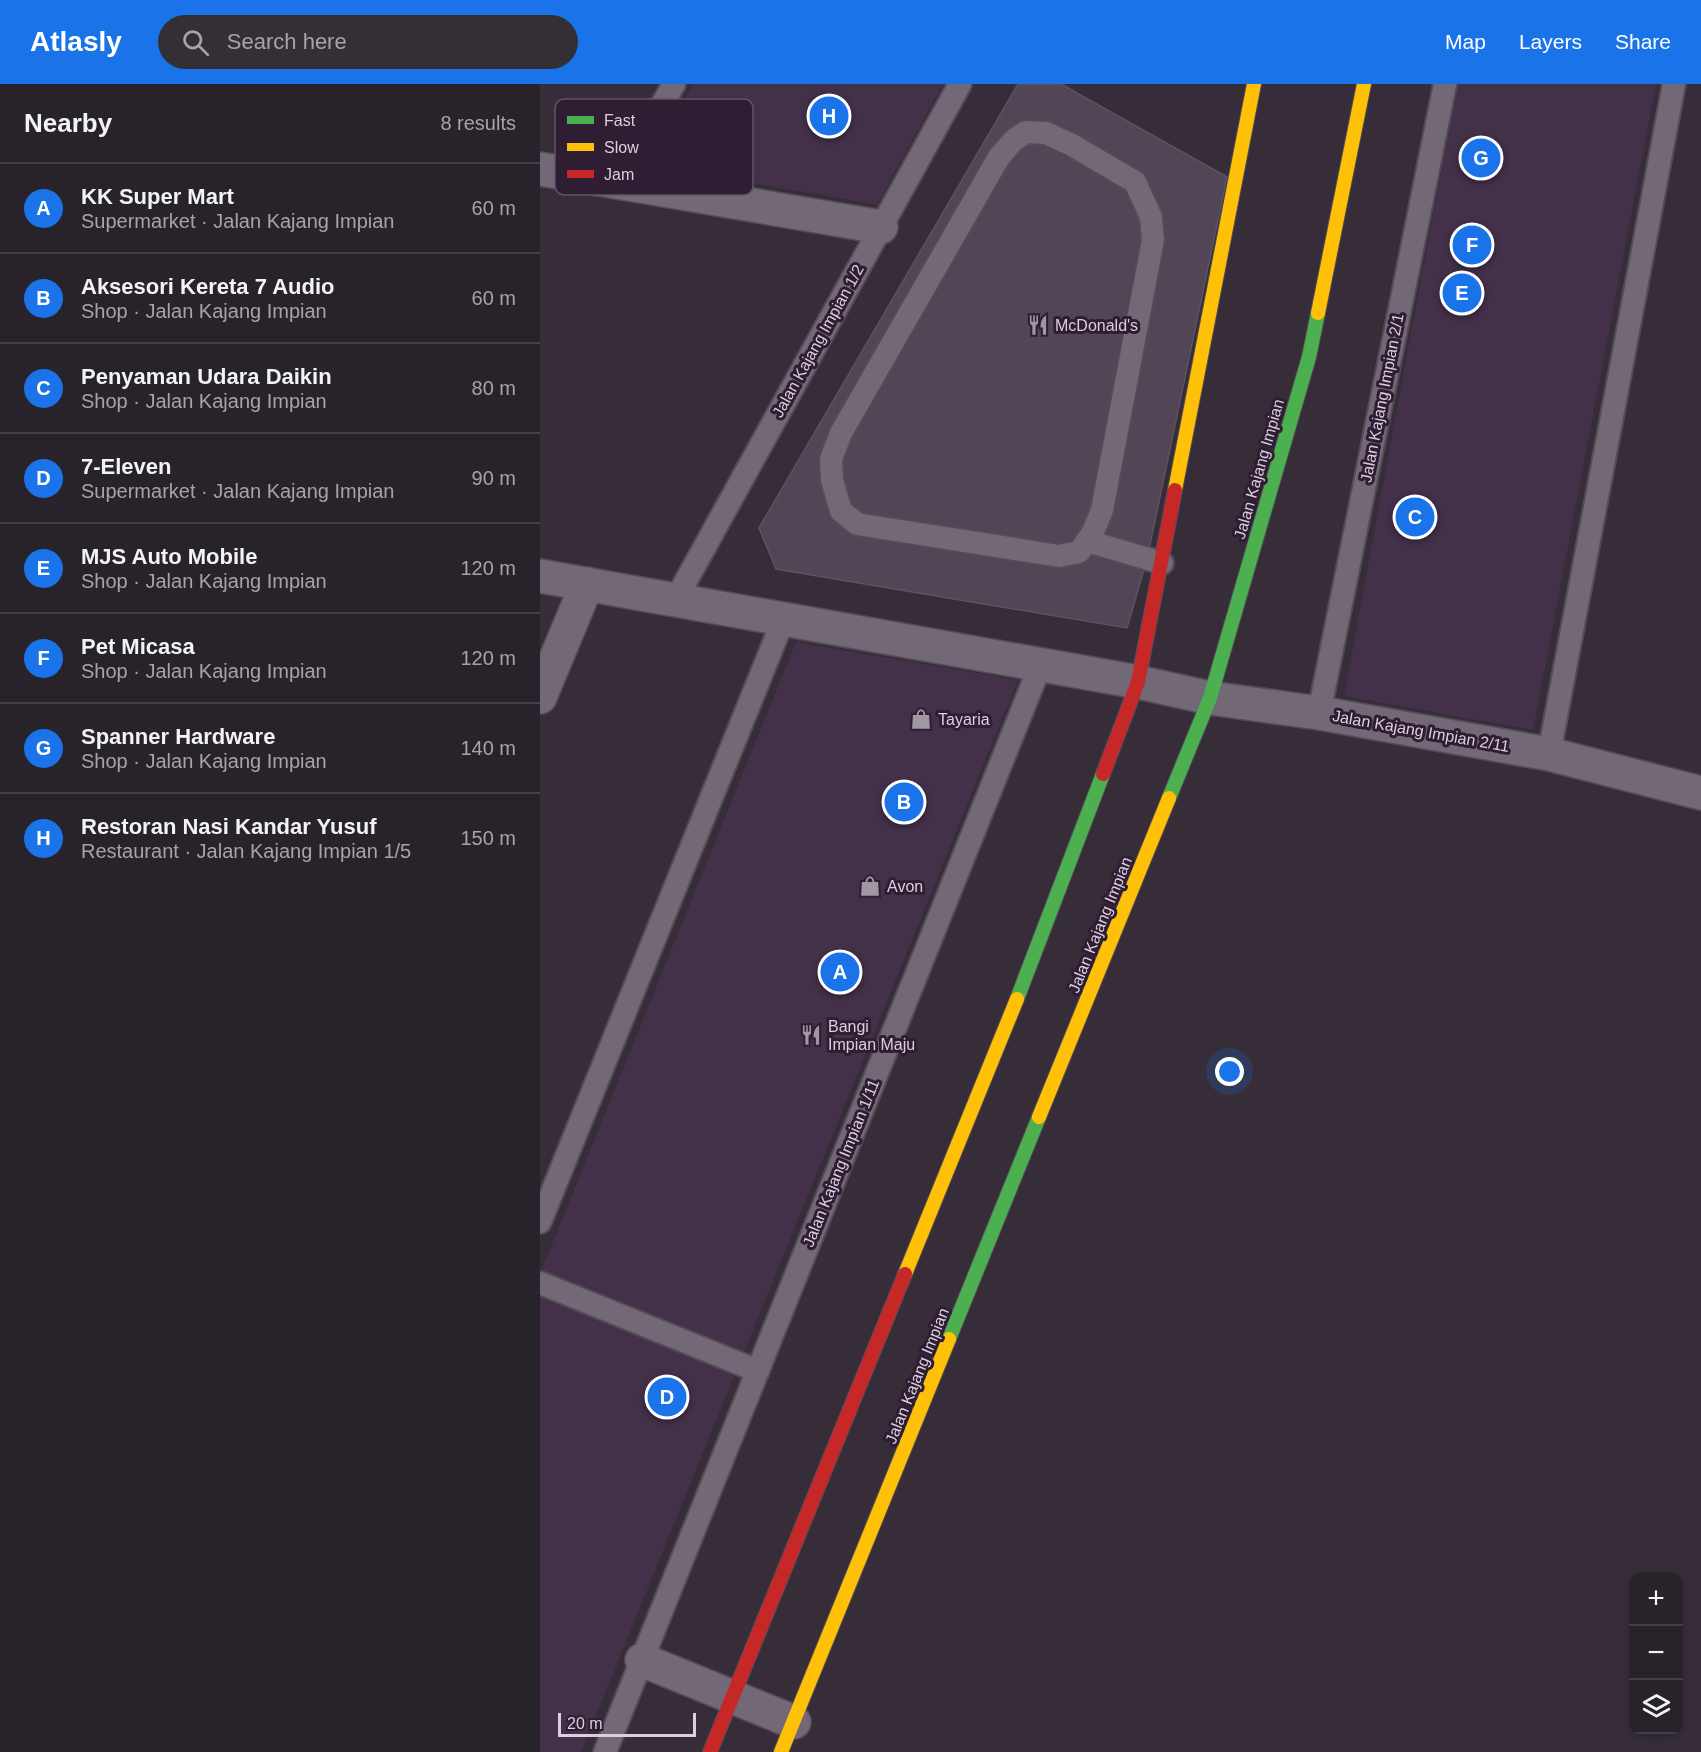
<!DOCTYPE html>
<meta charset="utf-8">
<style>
body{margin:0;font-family:Helvetica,sans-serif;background:#342f37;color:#f1f3f6}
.controls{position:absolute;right:18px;bottom:18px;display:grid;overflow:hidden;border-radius:12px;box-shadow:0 3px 9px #0003}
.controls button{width:54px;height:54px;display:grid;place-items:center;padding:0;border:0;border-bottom:2px solid #443f47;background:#28222b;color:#f1f3f6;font:30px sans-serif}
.scale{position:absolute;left:18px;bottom:15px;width:138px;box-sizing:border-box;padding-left:6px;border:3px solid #dacfdd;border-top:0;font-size:16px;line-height:21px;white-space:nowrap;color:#dacfdd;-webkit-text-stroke:4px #2f1e33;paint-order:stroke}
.you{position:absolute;left:690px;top:988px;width:21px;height:21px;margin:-15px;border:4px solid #fff;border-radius:50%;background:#1a73e8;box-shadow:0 0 0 9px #1a73e833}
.badge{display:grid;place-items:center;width:39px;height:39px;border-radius:50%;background:#1a73e8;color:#fff;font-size:20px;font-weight:700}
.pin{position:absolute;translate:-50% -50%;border:3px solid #fff;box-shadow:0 2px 6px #0006}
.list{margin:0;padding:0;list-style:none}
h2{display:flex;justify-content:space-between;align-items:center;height:78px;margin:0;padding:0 24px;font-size:26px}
h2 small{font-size:20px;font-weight:400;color:#a5a4a9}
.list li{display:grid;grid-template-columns:39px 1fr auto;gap:18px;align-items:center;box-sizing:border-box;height:90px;padding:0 24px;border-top:2px solid #443f47}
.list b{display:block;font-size:22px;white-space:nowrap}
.list p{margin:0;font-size:20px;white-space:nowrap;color:#a5a4a9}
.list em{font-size:20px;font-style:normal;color:#a5a4a9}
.icon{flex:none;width:33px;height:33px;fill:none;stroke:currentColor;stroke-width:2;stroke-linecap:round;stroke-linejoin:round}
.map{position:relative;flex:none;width:1161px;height:1668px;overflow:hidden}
header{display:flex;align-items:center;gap:36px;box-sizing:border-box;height:84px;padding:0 30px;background:#1a73e8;color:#fff}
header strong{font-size:28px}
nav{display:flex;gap:33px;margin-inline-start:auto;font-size:21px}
.search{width:420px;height:54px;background:#342f37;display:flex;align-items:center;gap:15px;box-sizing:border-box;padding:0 21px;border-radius:33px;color:#a5a4a9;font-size:22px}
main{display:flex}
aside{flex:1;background:#28222b}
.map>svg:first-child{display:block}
.built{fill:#433049}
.building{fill:#524555;stroke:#5b545e;stroke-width:1.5}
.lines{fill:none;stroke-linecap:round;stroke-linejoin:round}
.lane-casing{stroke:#534b56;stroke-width:26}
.street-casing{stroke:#534b56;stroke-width:36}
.fast-casing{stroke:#534b56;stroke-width:16}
.slow-casing{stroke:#534b56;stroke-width:16}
.jam-casing{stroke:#534b56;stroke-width:16}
.lane{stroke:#736876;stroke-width:22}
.street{stroke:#736876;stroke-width:33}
.fast{stroke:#4caf50;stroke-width:14}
.slow{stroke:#ffc107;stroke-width:14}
.jam{stroke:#c62828;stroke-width:14}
.labels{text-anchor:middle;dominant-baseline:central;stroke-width:6;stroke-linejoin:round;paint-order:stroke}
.poi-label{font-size:16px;fill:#dacfdd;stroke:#2f1e33;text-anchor:start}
.street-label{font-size:16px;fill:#dacfdd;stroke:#2f1e33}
.key{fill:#2f1e33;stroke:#625366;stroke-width:1.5}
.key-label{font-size:16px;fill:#dacfdd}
</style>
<header>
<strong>Atlasly</strong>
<div class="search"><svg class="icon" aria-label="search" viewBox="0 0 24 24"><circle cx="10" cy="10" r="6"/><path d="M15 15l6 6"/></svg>Search here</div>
<nav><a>Map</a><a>Layers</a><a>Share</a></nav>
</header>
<main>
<aside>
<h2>Nearby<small>8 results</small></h2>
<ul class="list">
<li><span class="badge">A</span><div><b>KK Super Mart</b><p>Supermarket · Jalan Kajang Impian</p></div><em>60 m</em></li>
<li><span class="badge">B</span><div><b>Aksesori Kereta 7 Audio</b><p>Shop · Jalan Kajang Impian</p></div><em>60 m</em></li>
<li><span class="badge">C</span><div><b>Penyaman Udara Daikin</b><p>Shop · Jalan Kajang Impian</p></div><em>80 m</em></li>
<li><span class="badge">D</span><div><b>7-Eleven</b><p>Supermarket · Jalan Kajang Impian</p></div><em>90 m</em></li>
<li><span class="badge">E</span><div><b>MJS Auto Mobile</b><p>Shop · Jalan Kajang Impian</p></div><em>120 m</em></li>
<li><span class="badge">F</span><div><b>Pet Micasa</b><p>Shop · Jalan Kajang Impian</p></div><em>120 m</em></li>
<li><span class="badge">G</span><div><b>Spanner Hardware</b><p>Shop · Jalan Kajang Impian</p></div><em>140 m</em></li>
<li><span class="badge">H</span><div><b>Restoran Nasi Kandar Yusuf</b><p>Restaurant · Jalan Kajang Impian 1/5</p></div><em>150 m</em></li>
</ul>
</aside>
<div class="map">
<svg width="1161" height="1668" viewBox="0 0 1161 1668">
<rect width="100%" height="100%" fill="#362d39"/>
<!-- built -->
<g class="built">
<path d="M153 0H403L337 121 108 80Z"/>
<path d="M917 0H1116L993 646 804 612Z"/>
<path d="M256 558 478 596 41 1668H0V1190Z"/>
</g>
<!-- building -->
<path class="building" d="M478 0H521L687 93 607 475 587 544 236 485 219 444Z"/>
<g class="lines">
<!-- lane casing -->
<g class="lane-casing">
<g id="lane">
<path d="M486 48 506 49 532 61 595 98 611 133 613 156 562 426 553 448 539 468 519 472 317 440 301 427 292 396 291 375 301 349 459 73 474 56Z"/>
<path d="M78 98 134 0"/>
<path d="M547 457 622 479"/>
<path d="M136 515 420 0"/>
<path d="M779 629 905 0"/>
<path d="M1009 670 1134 0"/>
<path d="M0 1138 244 534"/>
<path d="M0 1199 218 1287"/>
<path d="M65 1668 500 582"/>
</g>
</g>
<!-- street casing -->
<g class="street-casing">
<g id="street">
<path d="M0 85 341 143"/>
<path d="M0 492 598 598 670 614 779 629 1009 670 1161 709"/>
<path d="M0 613 47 500"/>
<path d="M102 1576 254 1638"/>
</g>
</g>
<!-- fast casing -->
<g class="fast-casing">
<g id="fast">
<path d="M629 714 670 614 769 273 778 229"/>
<path d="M477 915 563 690"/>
<path d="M409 1255 499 1033"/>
</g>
</g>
<!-- slow casing -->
<g class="slow-casing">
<g id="slow">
<path d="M778 229 824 0"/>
<path d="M635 406 714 0"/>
<path d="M499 1033 629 714"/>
<path d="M365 1190 477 915"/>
<path d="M241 1668 409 1255"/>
</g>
</g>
<!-- jam casing -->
<g class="jam-casing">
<g id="jam">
<path d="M563 690 598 598 635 406"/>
<path d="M170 1668 365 1190"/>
</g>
</g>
<!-- lane -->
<use href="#lane" class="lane"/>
<!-- street -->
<use href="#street" class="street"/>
<!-- fast -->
<use href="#fast" class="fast"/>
<!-- slow -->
<use href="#slow" class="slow"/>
<!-- jam -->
<use href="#jam" class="jam"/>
</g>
<!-- icons -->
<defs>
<g id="restaurant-bare" transform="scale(1.62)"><path d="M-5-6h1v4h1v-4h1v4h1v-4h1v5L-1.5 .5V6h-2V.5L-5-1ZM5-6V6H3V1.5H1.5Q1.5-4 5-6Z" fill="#a196a4" stroke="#2f1e33" stroke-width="2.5" paint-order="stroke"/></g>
<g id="shop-bare" transform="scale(1.62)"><path d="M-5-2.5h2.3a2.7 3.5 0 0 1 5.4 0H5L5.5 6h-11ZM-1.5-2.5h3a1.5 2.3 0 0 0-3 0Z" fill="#a196a4" stroke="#2f1e33" stroke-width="2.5" paint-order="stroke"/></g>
</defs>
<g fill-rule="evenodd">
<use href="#restaurant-bare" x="498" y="241"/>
<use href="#shop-bare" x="381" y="635"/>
<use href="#shop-bare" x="330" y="802"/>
<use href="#restaurant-bare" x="271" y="951"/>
</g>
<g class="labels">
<!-- poi labels -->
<g class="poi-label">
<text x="515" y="241">McDonald's</text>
<text x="398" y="635">Tayaria</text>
<text x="347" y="802">Avon</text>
<text x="288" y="942">Bangi<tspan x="288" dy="18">Impian Maju</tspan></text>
</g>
<!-- street labels -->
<g class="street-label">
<text transform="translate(278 257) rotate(-61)">Jalan Kajang Impian 1/2</text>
<text transform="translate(842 314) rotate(-79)">Jalan Kajang Impian 2/1</text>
<text transform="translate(719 385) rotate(-74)">Jalan Kajang Impian</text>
<text transform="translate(881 647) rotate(10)">Jalan Kajang Impian 2/11</text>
<text transform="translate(560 841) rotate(-68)">Jalan Kajang Impian</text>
<text transform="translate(301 1079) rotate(-68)">Jalan Kajang Impian 1/11</text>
<text transform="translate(377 1292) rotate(-68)">Jalan Kajang Impian</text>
</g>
</g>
<!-- legend -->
<rect x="15" y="15" width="198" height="96" rx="9" class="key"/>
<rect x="27" y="32" width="27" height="8" fill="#4caf50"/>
<rect x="27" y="59" width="27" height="8" fill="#ffc107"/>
<rect x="27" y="86" width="27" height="8" fill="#c62828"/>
<g class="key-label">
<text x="64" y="42">Fast</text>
<text x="64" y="69">Slow</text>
<text x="64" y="96">Jam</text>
</g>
</svg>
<div class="controls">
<button>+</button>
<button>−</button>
<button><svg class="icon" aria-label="layers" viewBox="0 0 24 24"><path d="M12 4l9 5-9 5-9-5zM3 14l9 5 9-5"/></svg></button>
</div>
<div class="scale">20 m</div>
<div class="you"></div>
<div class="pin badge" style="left:300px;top:888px">A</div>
<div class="pin badge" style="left:364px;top:718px">B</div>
<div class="pin badge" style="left:875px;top:433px">C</div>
<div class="pin badge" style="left:127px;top:1313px">D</div>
<div class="pin badge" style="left:922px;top:209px">E</div>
<div class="pin badge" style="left:932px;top:161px">F</div>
<div class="pin badge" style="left:941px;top:74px">G</div>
<div class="pin badge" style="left:289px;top:32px">H</div>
</div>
</main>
